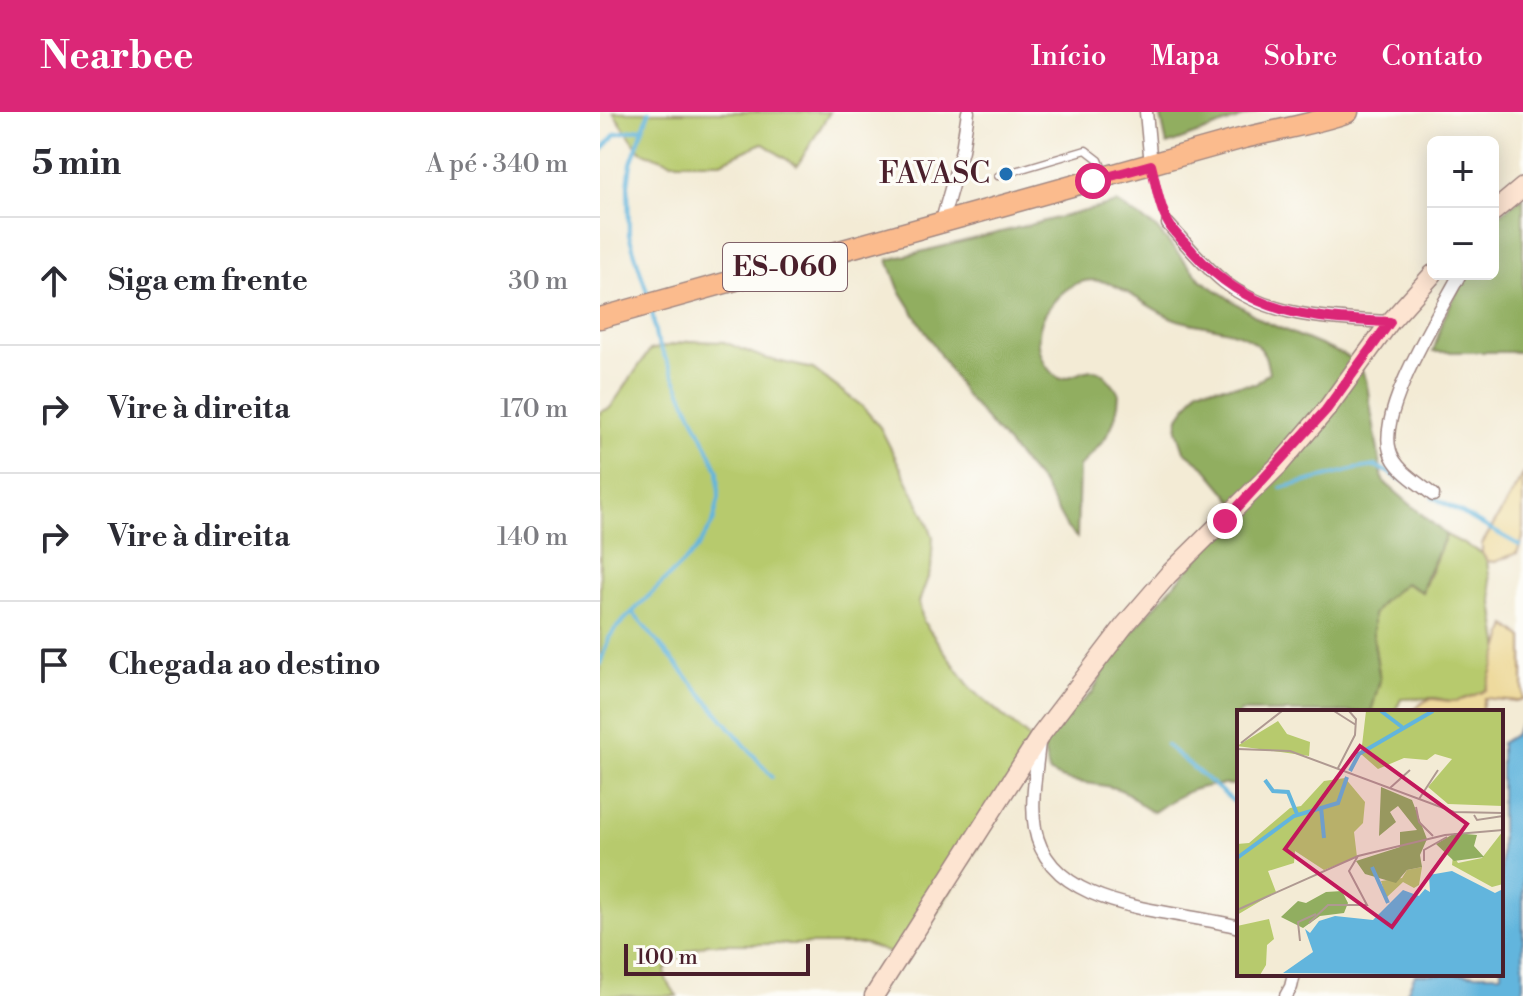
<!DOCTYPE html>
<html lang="pt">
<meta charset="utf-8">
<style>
body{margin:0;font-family:"Libre Bodoni",serif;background:#f2f2f3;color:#2b2b33}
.controls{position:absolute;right:24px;top:24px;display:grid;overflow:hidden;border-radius:12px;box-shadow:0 4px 20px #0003}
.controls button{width:72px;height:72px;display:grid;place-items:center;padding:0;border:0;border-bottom:2px solid #e1e1e2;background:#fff;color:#2b2b33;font:40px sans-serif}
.scale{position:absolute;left:24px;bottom:20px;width:186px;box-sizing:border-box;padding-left:8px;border:4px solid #4a1f2b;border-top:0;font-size:22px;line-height:28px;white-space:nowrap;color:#4a1f2b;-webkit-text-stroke:6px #fdfcf7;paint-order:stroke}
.stop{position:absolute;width:24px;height:24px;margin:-18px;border:6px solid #db2777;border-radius:50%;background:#fff}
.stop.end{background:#db2777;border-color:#fff;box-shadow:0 2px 8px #0008}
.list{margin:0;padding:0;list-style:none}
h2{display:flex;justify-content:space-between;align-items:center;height:104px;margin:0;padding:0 32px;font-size:34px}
h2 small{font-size:26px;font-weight:400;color:#7c7c81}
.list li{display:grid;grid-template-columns:52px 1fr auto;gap:24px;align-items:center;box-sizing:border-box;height:128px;padding:0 32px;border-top:2px solid #e1e1e2}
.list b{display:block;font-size:30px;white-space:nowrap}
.list em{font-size:26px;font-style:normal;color:#7c7c81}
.icon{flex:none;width:44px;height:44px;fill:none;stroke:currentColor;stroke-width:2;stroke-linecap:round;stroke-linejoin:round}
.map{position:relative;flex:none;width:923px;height:884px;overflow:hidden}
header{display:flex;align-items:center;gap:48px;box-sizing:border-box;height:112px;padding:0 40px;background:#db2777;color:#fff}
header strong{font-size:38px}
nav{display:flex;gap:44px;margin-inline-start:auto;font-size:28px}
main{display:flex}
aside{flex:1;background:#fff}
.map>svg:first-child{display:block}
.green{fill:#b7ca6d;stroke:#80744c;stroke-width:2}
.forest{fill:#91ae60;stroke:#6e6646;stroke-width:2}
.sand{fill:#eeda9e;stroke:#9c7c64;stroke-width:2}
.water{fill:#62b5dd;stroke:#566a84;stroke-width:2}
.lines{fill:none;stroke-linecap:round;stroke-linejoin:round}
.stream{stroke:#62b5dd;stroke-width:4}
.lane-casing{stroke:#9e8580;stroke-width:9}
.street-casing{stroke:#9e8580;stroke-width:15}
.secondary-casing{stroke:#9e8580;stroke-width:21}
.primary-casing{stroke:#9e8580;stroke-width:23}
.path{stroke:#9e8580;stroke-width:2;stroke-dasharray:6 6;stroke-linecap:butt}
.lane{stroke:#fff;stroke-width:6}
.street{stroke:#fff;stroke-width:12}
.secondary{stroke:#fde4d1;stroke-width:18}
.primary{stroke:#fbbb8d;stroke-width:20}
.route{stroke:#db2777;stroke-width:10}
.poi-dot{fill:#1f6fb2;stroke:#fdfcf7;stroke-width:3}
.labels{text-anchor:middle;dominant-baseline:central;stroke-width:6;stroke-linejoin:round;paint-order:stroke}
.shield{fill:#fdfcf7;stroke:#806168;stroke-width:2}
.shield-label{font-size:28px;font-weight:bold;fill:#4a1f2b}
.poi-label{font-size:30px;fill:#4a1f2b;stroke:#fdfcf7;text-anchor:end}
.inset-river{fill:none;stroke:#62b5dd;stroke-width:4}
.inset-road{fill:none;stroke:#af9991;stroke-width:2}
.view{fill:#c2185b;fill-opacity:0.15;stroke:#c2185b;stroke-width:4}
.inset-edge{fill:none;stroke:#4a1f2b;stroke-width:4}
</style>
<header>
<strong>Nearbee</strong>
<nav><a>Início</a><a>Mapa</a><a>Sobre</a><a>Contato</a></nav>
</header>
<main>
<aside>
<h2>5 min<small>A pé · 340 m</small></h2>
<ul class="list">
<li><svg class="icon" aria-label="ahead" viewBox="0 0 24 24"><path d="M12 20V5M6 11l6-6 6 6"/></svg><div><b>Siga em frente</b></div><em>30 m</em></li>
<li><svg class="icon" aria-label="right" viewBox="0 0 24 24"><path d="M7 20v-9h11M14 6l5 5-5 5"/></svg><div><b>Vire à direita</b></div><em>170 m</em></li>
<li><svg class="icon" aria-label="right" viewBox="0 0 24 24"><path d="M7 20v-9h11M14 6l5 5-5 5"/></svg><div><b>Vire à direita</b></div><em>140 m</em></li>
<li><svg class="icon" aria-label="arrive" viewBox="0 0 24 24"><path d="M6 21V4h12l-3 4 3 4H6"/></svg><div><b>Chegada ao destino</b></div></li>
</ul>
</aside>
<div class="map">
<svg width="923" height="884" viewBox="0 0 923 884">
<rect width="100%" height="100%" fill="#fdfcf7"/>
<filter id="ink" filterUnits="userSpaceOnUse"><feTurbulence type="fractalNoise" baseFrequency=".0125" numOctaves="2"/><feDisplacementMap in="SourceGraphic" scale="16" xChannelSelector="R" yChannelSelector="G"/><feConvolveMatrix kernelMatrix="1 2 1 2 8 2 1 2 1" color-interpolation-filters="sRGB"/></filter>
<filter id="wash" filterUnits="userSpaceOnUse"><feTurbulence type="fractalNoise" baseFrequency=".006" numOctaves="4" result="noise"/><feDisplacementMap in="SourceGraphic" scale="32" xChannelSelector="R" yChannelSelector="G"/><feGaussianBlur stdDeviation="1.8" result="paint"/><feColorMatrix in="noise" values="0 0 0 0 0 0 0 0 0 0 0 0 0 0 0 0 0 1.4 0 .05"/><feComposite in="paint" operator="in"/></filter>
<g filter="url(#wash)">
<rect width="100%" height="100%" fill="#f3ebd5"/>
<!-- green -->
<g class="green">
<path d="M13 0H230L197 54 162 31 121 50H71L40 39Z"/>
<path d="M90 229 124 230 164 246 213 257 263 295 280 315 325 404 333 425 331 457 319 490 323 509 372 578 440 635 307 848 266 832H108L87 839 65 857 66 867 77 884H0V300L10 296 50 238Z"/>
<path d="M846 423 882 441 887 449 900 539 886 579 855 590 835 586 801 587 795 600H771L780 568 773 524V503L782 490 805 471 822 480Z"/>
</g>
<!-- forest -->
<g class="forest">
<path d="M560 0H657L567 33Z"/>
<path d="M923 85V240H833L843 208 865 162H893V107Z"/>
<path d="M517 91 556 116 601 168 663 209 756 248 766 267 783 369 846 423 826 465 822 480 805 471 782 490 773 503V524L780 568 771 600H639V673C601 671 584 678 554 700 537 694 537 685 523 679 499 668 471 675 449 660L444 639 447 625 453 614 492 581 508 551 531 521 627 414 644 402 605 355 584 339 577 318 579 305 599 276 656 272 669 260C667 254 667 247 664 242 651 215 599 216 575 207 534 193 498 140 455 188 444 200 437 216 439 232 441 248 447 260 461 267 494 259 494 246 519 281 518 316 503 331 479 355L477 426 467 416 443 373 365 283 299 177 288 148Z"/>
</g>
<!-- sand -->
<g class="sand">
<path d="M923 363V426L917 441 895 450 887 449 882 441V432Z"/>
<path d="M907 513 923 526V587L915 589 884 586 881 600H816L815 597C832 581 833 589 853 589 863 590 876 582 886 578Z"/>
</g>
<!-- water -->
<path class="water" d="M923 607V884H805L815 862H901V631L914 623Z"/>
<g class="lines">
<!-- stream -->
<g class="stream">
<path d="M49 0 31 51 28 73 29 123 49 187"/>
<path d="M0 41 15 22 43 16"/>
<path d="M681 376 756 357 776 354 812 373"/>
<path d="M833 385 919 433"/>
<path d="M33 501 172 665"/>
<path d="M0 552 9 526 15 517 96 438 113 411 119 386 118 358 56 226 52 199"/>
<path d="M566 633 639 694"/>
</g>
</g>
</g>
<g filter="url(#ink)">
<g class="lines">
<!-- lane casing -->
<g class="lane-casing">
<path id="lane" d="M398 64 486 38 499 48 505 62"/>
</g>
<!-- street casing -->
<g class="street-casing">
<g id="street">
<path d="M546 0 551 53"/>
<path d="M341 112 362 38 368 0"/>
<path d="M568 112C586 132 603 153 624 170 670 206 734 207 790 210"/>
<path d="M833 383C819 371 795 358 790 339 777 299 840 200 860 162"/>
<path d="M439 629C437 656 430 689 435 716 449 801 577 797 639 815"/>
<path d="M686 884 691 875 694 862"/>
</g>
</g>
<!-- secondary casing -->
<g class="secondary-casing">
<g id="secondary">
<path d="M893 100 923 75"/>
<path d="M274 884 440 624 524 514 568 463 679 353 726 298 790 210 833 162"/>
</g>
</g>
<!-- primary casing -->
<g class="primary-casing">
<path id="primary" d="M0 206 640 27C675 18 715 12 748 0"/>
</g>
<!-- path -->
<path class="path" d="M556 69 565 102"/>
<!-- lane -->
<use href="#lane" class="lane"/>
<!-- street -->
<use href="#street" class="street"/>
<!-- secondary -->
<use href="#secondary" class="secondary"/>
<!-- primary -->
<use href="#primary" class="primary"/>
</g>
</g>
<g class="lines" filter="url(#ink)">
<!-- route -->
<path class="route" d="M493 69 551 53C556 71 559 96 569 112 574 122 586 131 593 140 651 204 709 206 790 210L726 298 625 409"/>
</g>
<!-- markers -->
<circle class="poi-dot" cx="406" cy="62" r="8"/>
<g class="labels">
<!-- shield labels -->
<rect class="shield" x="123" y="131" width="124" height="48" rx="6"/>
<g class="shield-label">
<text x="185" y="155">ES-060</text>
</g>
<!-- poi labels -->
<g class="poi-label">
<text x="390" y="62">FAVASC</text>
</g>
</g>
<!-- overview -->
<g transform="translate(637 598)">
<rect width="266" height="266" fill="#f3ebd5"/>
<path d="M129 1H266V96L211 94 191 77 215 49 198 44 190 50 167 48 141 59 124 44ZM41 11 50 24 73 32 72 46 0 36ZM108 68 128 92 126 113 117 122 120 147 87 160 58 141 57 153 31 161 39 182 0 205V134L12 133 53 98 64 96 87 71ZM266 121V174L255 177 215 155 216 145 221 153 245 148ZM185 157 182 175 177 178 166 172 149 188 144 171 165 168 170 160ZM32 209 37 229 30 235 29 255 23 265H0V216Z" fill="#b7ca6d"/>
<path d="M144 77 175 90 190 129 183 145 185 157 170 160 159 173 128 164 119 151 163 137V122L180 120 161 96 153 102 159 112 142 126ZM218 123 240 125 237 136 247 147 217 151 199 134ZM105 181 111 193 107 203 83 206 66 218 44 207 61 191 69 193 89 182Z" fill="#91ae60"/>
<path d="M215 161 258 183 266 179V265L46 263 76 242 68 219 73 223 82 211 98 206 136 210 166 180 182 186 188 179 193 182 192 165Z" fill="#62b5dd"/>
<path class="inset-river" d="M144 1 165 17M113 61 122 44 196 1M28 70 36 81 51 82 60 104M84 97 87 128M0 148 57 106 101 93 110 67M135 157 151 193"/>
<path class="inset-road" d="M97 1 119 15M4 33 45 1M0 39 53 41 217 102 266 103M101 58 118 25 119 9 112 1M153 78 173 60M182 89 201 60M179 97 182 112 196 126M237 105 240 110 266 106M187 151V140L210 127M0 200 121 146 208 125 266 120M72 213 91 195H130L112 161 121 146M63 231 61 212 79 204"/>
<path class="view" d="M123 36 230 114 155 217 48 139Z"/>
<rect width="266" height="266" class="inset-edge"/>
</g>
</svg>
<div class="controls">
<button>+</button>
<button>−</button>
</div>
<div class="scale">100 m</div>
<div class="stop" style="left:493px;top:69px"></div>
<div class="stop end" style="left:625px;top:409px"></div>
</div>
</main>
